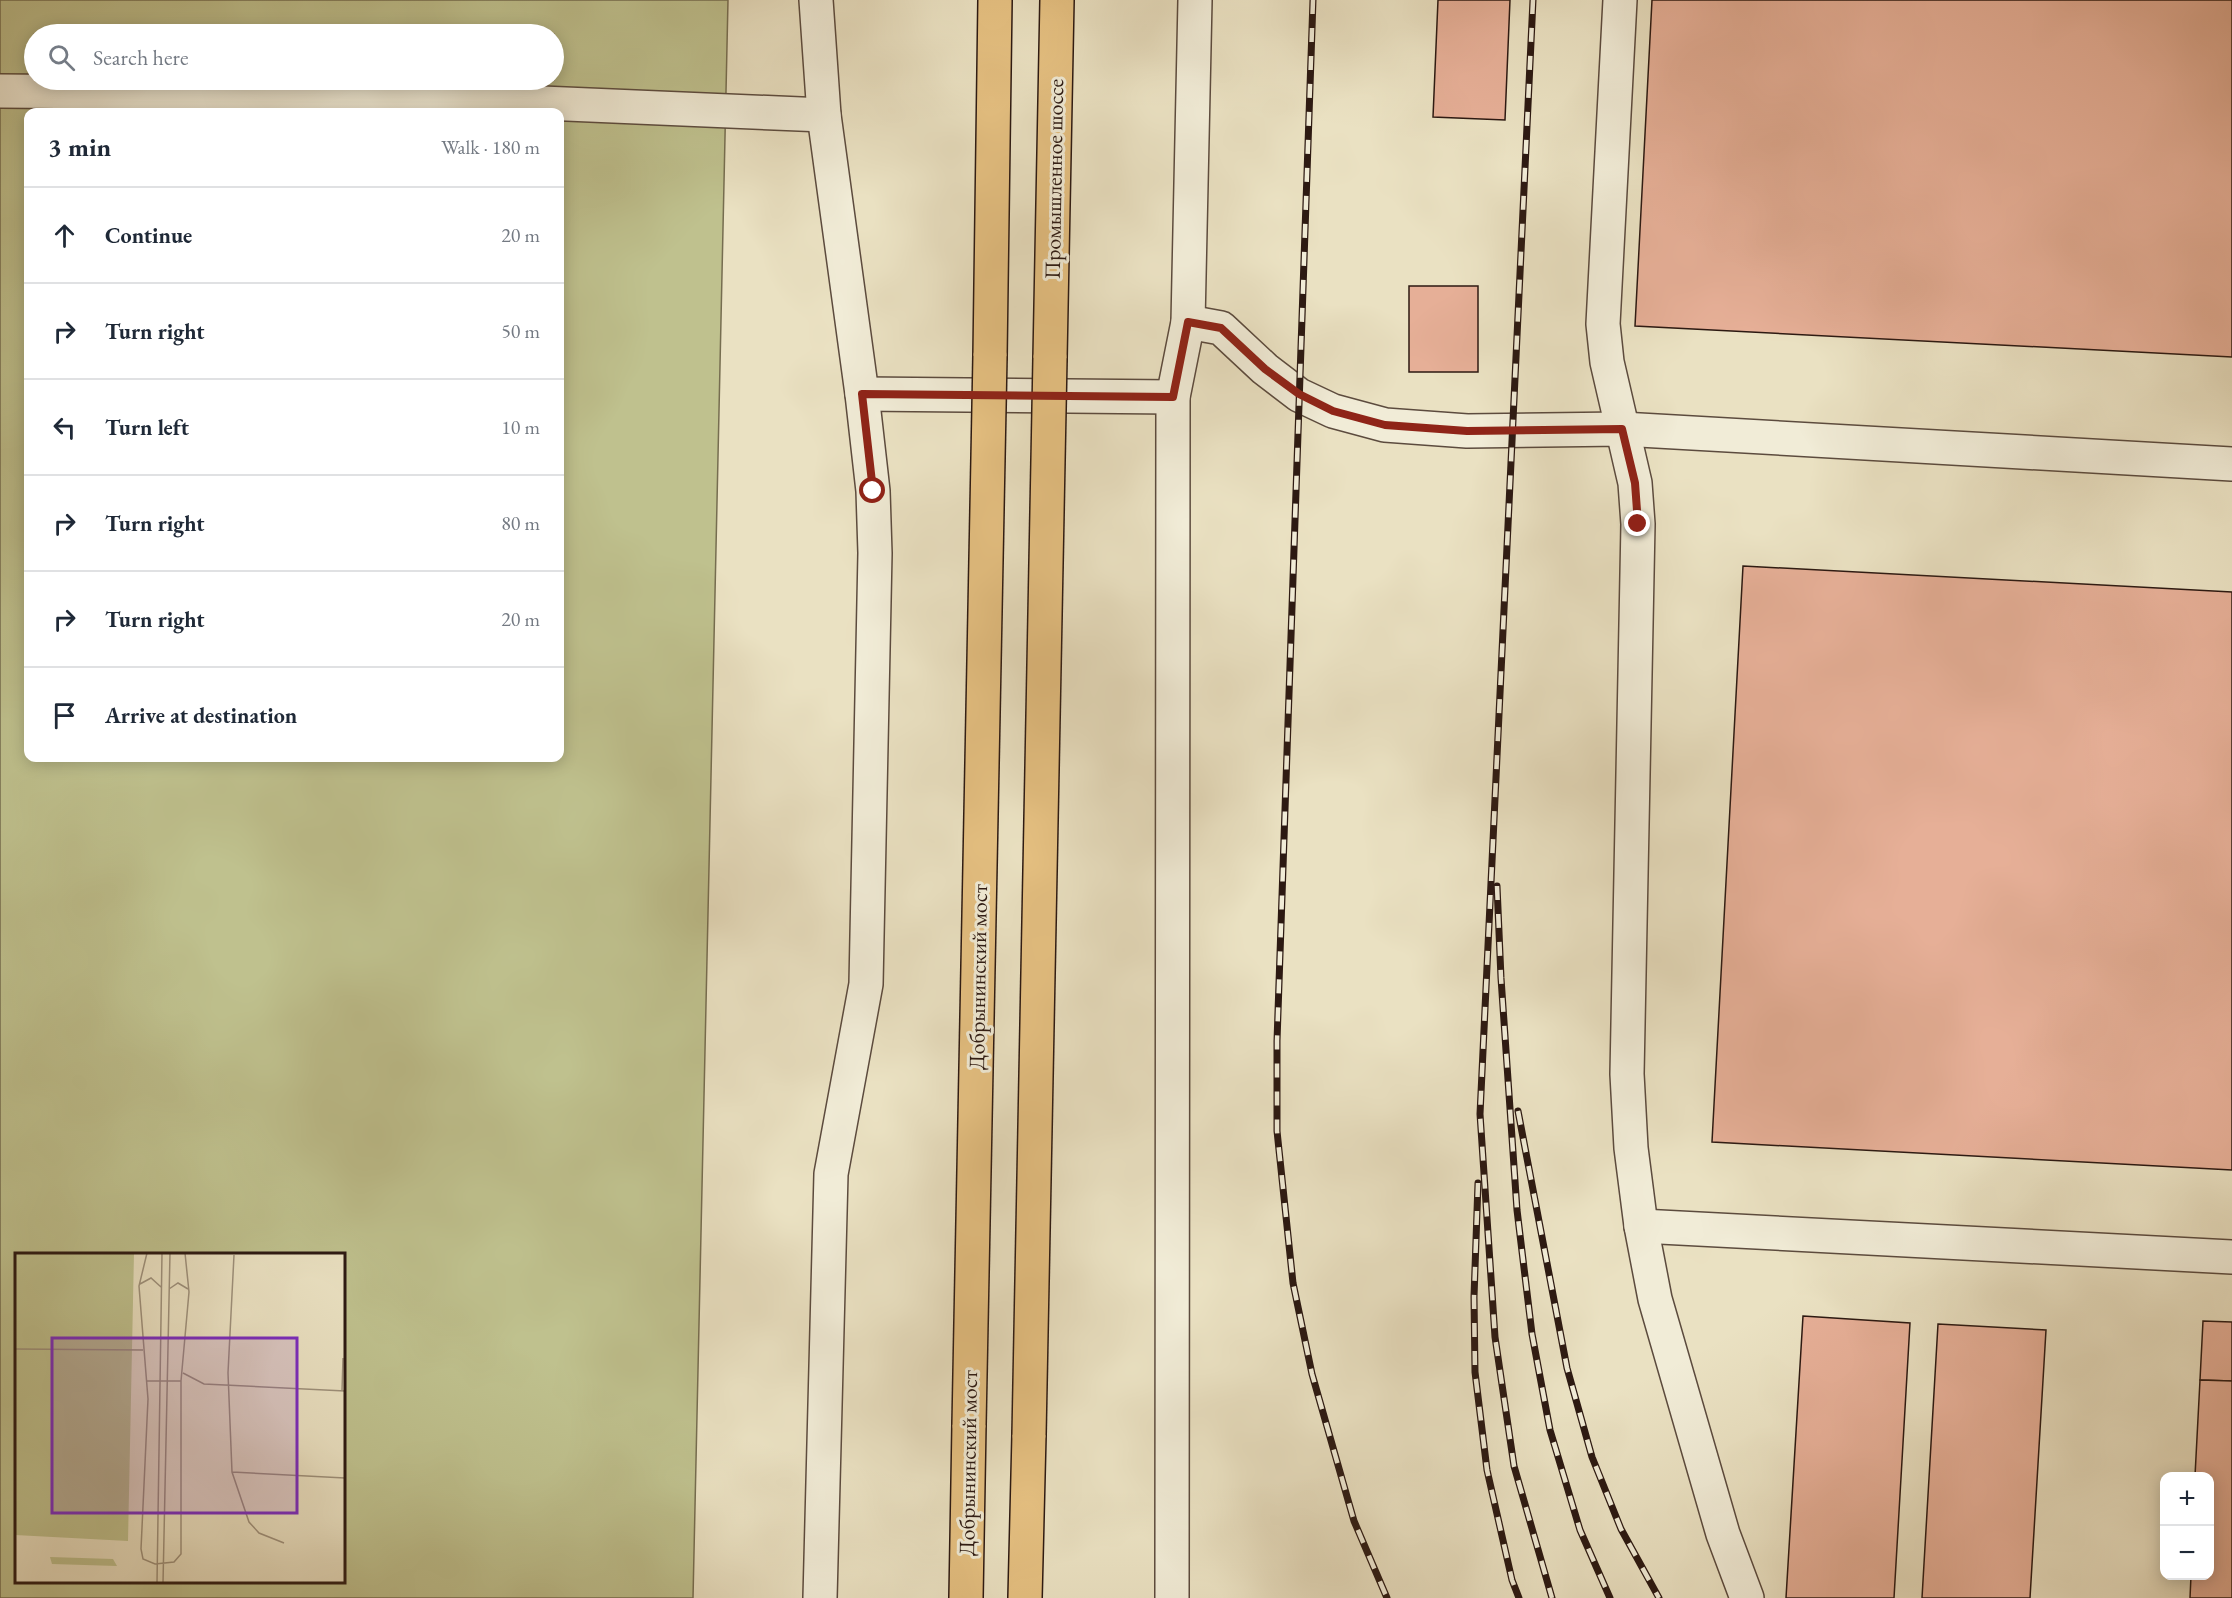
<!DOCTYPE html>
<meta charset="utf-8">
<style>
body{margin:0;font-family:"EB Garamond",serif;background:#f6f6f7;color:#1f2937}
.controls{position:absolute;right:18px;bottom:18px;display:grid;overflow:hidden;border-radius:12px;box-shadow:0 3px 15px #0003}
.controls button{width:54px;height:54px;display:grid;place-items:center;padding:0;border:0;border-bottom:2px solid #e0e1e3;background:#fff;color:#1f2937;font:30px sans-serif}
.stop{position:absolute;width:18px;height:18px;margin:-14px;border:4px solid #8f2418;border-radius:50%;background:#fff}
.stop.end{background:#8f2418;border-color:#fff;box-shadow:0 2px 6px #0008}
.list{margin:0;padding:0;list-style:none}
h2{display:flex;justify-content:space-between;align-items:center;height:78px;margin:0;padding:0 24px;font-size:26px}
h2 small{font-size:20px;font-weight:400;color:#747a83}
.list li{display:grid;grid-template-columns:39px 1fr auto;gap:18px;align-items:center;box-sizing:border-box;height:96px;padding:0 24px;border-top:2px solid #e0e1e3}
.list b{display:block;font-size:22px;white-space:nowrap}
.list em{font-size:20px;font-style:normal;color:#747a83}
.icon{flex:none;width:33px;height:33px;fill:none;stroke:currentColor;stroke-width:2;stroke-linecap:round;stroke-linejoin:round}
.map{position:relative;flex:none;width:2232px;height:1598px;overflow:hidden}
.search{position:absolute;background:#fff;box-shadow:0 3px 15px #0003;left:24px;top:24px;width:540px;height:66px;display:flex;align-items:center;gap:15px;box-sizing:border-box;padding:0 21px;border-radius:33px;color:#747a83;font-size:22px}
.panel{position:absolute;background:#fff;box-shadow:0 3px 15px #0003;left:24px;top:108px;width:540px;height:654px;border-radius:12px}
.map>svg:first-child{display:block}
.green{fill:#bfc18e;stroke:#766d50;stroke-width:1.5;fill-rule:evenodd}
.building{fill:#e6af97;stroke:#2c1912;stroke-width:1.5}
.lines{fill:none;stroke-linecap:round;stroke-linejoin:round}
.minor-casing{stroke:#5c4b3e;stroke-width:36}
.major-casing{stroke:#2c1912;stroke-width:36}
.minor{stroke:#f1ecd7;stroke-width:33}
.major{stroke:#e5c081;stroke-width:33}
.rail-casing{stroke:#2c1912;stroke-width:7}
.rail{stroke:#f1ecd7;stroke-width:4.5;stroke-dasharray:14;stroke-linecap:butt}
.major-bridge-casing{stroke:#2c1912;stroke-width:36;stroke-linecap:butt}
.major-bridge{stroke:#e5c081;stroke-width:33}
.route{stroke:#8f2418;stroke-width:8}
.labels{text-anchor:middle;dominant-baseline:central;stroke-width:6;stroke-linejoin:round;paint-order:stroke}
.street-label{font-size:22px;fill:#2c1912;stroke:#f1ecd7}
.inset-road{fill:none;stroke:#9e917c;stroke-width:1.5}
.view{fill:#7b2cbf;fill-opacity:0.15;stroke:#7b2cbf;stroke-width:3}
.inset-edge{fill:none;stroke:#2c1912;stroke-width:3}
</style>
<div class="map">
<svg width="2232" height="1598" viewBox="0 0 2232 1598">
<rect width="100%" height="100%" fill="#eae1c2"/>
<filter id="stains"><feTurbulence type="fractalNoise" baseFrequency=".00333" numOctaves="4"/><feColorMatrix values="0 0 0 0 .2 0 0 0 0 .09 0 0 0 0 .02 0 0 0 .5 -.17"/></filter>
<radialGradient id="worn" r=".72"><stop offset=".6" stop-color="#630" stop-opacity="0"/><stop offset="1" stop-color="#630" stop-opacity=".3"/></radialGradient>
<!-- green -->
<path class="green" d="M0 0H728L693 1598H0ZM34 34H554V80H34ZM28 112H560V758H28ZM16 1254H344V1582H16Z"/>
<!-- building -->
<g class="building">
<path d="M1438 0H1510L1505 120 1433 117Z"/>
<path d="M1652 0H2232V357L1635 326Z"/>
<rect x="1409" y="286" width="69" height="86"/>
<path d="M1743 566 2232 592V1170L1712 1142Z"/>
<path d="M1803 1316 1910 1323 1894 1598H1786Z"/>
<path d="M2203 1321 2232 1322V1381L2200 1380Z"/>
<path d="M1938 1324 2046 1330 2030 1598H1922Z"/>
<path d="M2200 1380 2232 1381V1598H2190L2191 1576H2210V1476H2195Z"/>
</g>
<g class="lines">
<!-- minor casing -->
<g class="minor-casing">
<g id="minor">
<path d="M816 0 824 115 862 394 873 491 875 553 866 984 831 1174 820 1598"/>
<path d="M1620 0 1603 324 1607 362 1635 483 1638 524 1627 1074 1631 1148 1641 1226 1655 1299 1723 1534 1747 1598"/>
<path d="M0 91 329 94 824 115"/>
<path d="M1188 322 1221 328 1265 369 1299 395 1333 411 1385 425 1467 431 1622 429 2232 464"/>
<path d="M862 394 1173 397"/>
<path d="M1641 1226 2232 1257"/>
<path d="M1172 1598 1173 397 1188 322 1195 0"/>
</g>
</g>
<!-- major casing -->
<g class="major-casing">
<g id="major">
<path d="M990 356 995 0"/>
<path d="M1050 358 1057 0"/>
<path d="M966 1598 969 1425"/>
<path d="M1025 1598 1029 1435"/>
</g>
</g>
<!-- minor -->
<use href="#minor" class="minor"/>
<!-- major -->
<use href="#major" class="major"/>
<!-- rail casing -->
<g class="rail-casing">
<g id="rail">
<path d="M1313 0 1277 1041V1131L1293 1283 1312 1374 1354 1521 1387 1598"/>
<path d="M1533 0 1480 1114 1495 1337 1514 1466 1552 1598"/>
<path d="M1497 886 1501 978 1517 1210 1532 1334 1550 1430 1580 1530 1610 1598"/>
<path d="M1518 1111 1567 1368 1592 1457 1621 1529 1659 1598"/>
<path d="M1478 1183 1474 1297 1475 1372 1487 1470 1512 1580 1519 1598"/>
</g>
</g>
<!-- rail -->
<use href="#rail" class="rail"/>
<!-- major-bridge casing -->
<g class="major-bridge-casing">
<g id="major-bridge">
<path d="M969 1425 990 356"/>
<path d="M1029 1435 1050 358"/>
</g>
</g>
<!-- major-bridge -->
<use href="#major-bridge" class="major-bridge"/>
</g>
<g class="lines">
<!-- route -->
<path class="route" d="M873 491 862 394 1173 397 1188 322 1221 328 1265 369 1299 394 1333 411 1385 425 1467 431 1622 429 1635 483 1638 524"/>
</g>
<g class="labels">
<!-- street labels -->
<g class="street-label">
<text transform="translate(1054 179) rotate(-89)">Промышленное шоссе</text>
<text transform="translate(978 977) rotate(-89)">Добрынинский мост</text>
<text transform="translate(968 1463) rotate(-89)">Добрынинский мост</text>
</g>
</g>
<!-- overview -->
<g transform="translate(15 1253)">
<rect width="330" height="330" fill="#eae1c2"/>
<path d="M0 0H119L113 288 0 282ZM35 304 98 306 102 313 37 311Z" fill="#bfc18e"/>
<path class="inset-road" d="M132 0 124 33 133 146 126 296 128 306 140 311 159 309 166 301V128L174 39 170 0M219 2 213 120 217 219 234 269 244 280 269 290M125 31 136 25 146 34M154 36 163 30 173 36M0 96 128 97M168 120 189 131 330 138M132 128H166M327 138 328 105M217 219 330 225M142 330 147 0M148 330 155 0"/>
<path class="view" d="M37 85H282V260H37Z"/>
<rect width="330" height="330" class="inset-edge"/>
</g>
<rect width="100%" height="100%" filter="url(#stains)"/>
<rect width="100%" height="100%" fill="url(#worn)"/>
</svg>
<div class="controls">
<button>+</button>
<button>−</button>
</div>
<div class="stop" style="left:873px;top:491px"></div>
<div class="stop end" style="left:1638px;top:524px"></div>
<div class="search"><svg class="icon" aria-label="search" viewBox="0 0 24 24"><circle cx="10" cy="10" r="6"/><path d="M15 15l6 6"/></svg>Search here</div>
<section class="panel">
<h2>3 min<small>Walk · 180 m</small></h2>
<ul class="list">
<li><svg class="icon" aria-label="ahead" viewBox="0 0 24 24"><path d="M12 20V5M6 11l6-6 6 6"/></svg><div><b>Continue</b></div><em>20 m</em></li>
<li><svg class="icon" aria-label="right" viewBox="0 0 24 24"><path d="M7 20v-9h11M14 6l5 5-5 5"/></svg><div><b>Turn right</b></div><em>50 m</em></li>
<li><svg class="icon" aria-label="left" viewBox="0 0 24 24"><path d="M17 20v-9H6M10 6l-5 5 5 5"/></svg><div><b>Turn left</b></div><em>10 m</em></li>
<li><svg class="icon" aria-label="right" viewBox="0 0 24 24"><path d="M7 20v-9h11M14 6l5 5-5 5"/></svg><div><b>Turn right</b></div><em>80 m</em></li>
<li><svg class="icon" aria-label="right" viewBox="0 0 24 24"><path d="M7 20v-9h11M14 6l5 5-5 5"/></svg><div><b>Turn right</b></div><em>20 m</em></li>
<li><svg class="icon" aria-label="arrive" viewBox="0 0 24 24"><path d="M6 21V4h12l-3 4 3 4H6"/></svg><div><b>Arrive at destination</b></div></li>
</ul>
</section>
</div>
